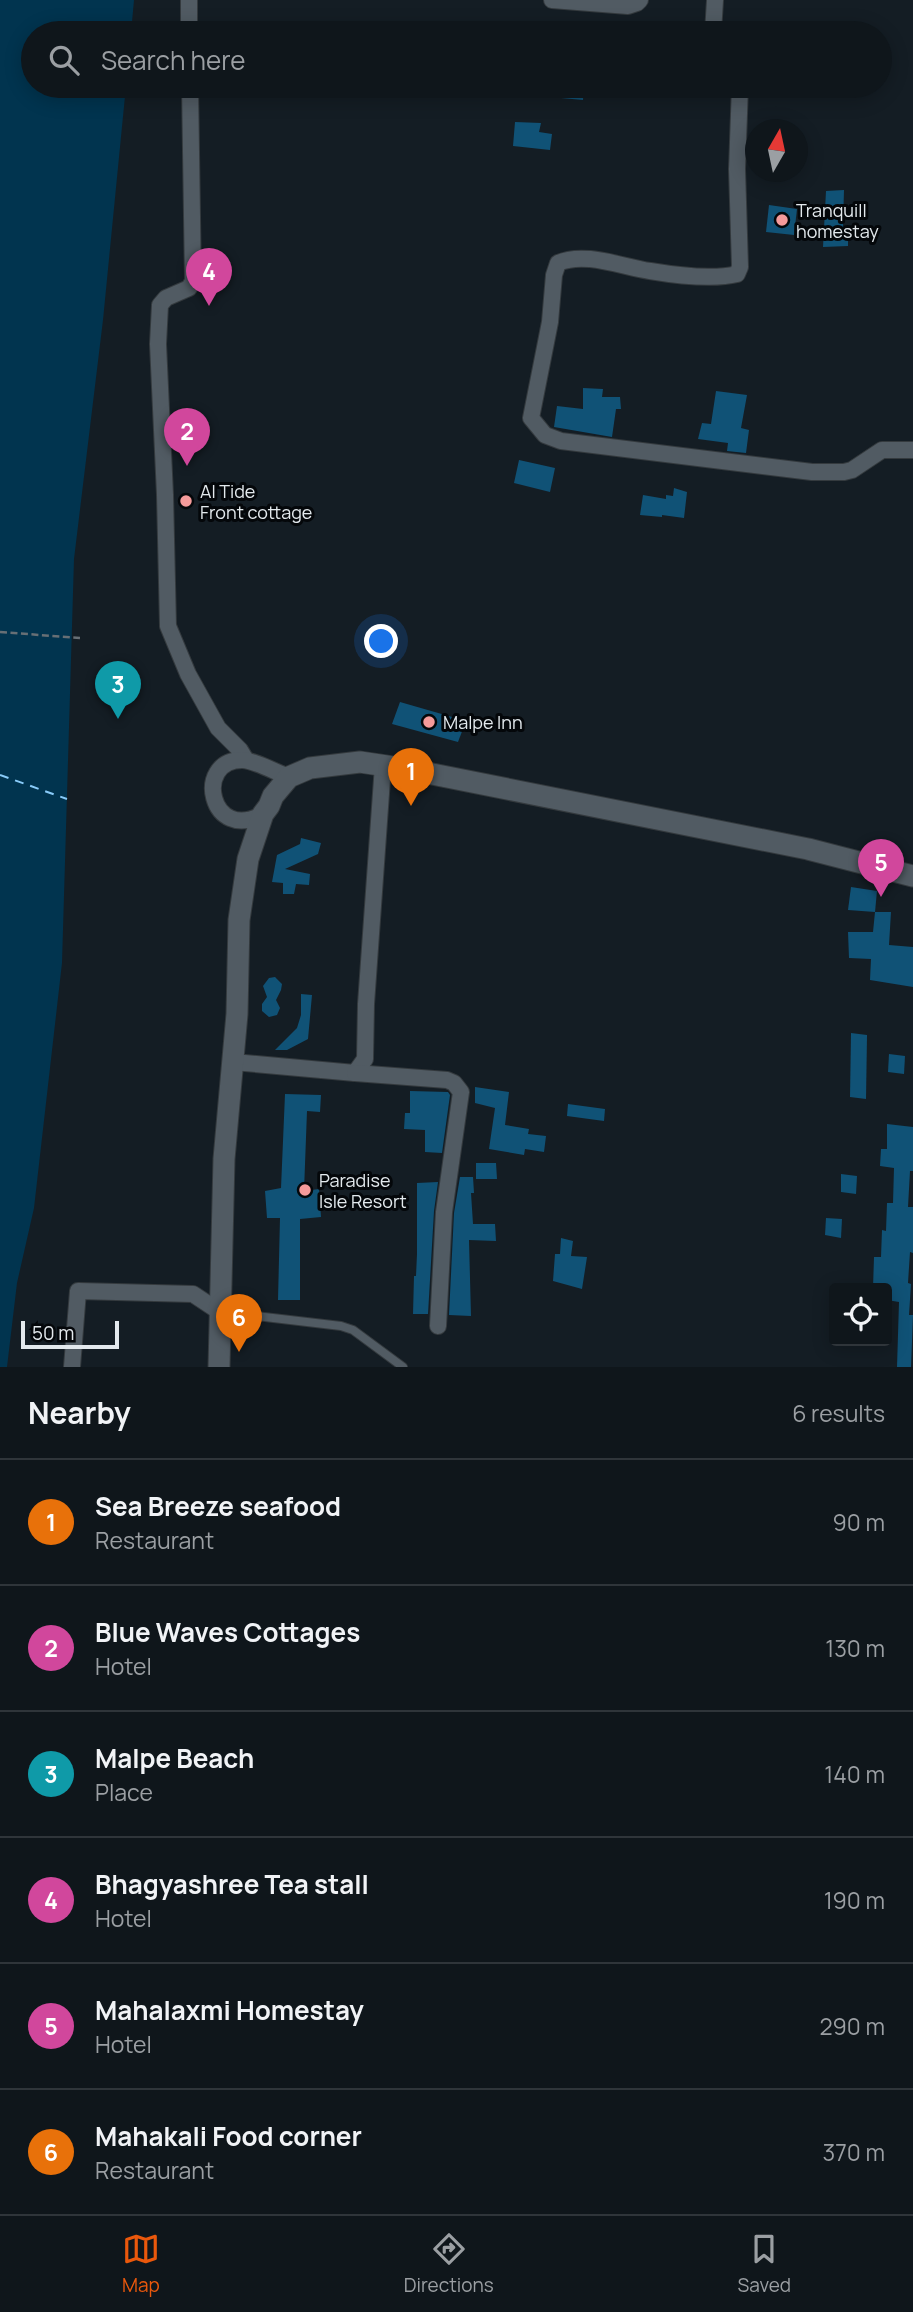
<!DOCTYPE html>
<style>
body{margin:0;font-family:Manrope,sans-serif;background:#181f24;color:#f1f3f6}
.controls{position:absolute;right:21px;bottom:21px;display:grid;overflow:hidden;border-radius:7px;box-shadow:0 4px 18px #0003}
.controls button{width:63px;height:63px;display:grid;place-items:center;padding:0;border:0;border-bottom:2px solid #2f353a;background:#0f161b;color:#f1f3f6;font:35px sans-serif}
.compass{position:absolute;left:745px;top:119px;width:63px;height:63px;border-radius:50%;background:#0f161b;box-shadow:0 4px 18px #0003;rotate:9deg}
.scale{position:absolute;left:21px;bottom:18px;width:98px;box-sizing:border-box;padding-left:7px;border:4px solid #e3e9ed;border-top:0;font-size:19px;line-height:24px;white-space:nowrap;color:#e3e9ed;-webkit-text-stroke:5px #04070a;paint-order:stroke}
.you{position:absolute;left:382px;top:642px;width:24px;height:24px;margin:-18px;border:5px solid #fff;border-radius:50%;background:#1a73e8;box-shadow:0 0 0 10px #1a73e833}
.badge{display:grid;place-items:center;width:46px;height:46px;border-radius:50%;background:#ea580c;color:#fff;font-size:23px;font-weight:700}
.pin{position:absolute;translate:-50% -58px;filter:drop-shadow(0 2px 4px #0008)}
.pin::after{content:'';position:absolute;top:37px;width:24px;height:21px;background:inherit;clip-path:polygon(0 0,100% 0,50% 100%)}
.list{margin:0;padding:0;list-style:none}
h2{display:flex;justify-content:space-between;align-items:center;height:91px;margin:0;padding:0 28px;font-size:30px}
h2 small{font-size:23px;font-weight:400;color:#9b9fa3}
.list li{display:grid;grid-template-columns:46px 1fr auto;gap:21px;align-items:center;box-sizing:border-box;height:126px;padding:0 28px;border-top:2px solid #2f353a}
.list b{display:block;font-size:26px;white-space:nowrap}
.list p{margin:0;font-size:23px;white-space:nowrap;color:#9b9fa3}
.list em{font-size:23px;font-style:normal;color:#9b9fa3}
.icon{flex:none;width:38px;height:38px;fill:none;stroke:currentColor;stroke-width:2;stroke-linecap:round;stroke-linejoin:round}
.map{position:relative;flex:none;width:913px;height:1367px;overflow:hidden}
.search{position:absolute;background:#0f161b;box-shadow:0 4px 18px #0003;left:21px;right:21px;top:21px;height:77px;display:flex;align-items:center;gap:18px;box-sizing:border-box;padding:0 24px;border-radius:38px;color:#9b9fa3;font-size:26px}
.sheet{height:847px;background:#0f161b}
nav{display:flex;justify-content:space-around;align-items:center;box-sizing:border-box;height:98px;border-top:2px solid #2f353a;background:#0f161b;font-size:19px;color:#9b9fa3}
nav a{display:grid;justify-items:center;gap:4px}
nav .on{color:#ea580c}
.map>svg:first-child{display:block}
.water{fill:#01344f}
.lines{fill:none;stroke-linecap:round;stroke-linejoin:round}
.ferry{stroke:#89cbf9;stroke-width:2;stroke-dasharray:9 7;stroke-linecap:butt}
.building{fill:#105276}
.lane-casing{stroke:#343a3e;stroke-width:10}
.street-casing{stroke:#343a3e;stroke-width:18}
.secondary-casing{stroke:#343a3e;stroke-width:23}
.path{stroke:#676f75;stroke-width:2.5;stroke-dasharray:7 3.5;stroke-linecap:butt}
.lane{stroke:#515b63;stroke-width:8}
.street{stroke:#515b63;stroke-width:16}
.secondary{stroke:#515b63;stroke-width:21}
.poi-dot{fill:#f59b9b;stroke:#04070a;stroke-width:2.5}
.labels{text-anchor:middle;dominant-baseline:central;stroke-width:6;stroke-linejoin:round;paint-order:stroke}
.poi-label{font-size:18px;fill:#e3e9ed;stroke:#04070a;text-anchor:start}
</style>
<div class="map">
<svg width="913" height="1367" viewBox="0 0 913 1367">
<rect width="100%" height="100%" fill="#141d24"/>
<!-- water -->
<path class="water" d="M0 0H134L131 33H33V86H126L103 320 74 559 62 963 34 1208 17 1283 7 1367H0Z"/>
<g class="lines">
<!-- ferry -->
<path class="ferry" d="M0 775 67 799"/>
</g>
<!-- building -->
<g class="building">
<path d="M562 86H584L583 100 561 98Z"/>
<path d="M515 122 541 123 539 132 552 134 550 150 513 146Z"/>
<path d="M844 190 843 226H848V246L823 247 826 191Z"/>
<path d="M769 205 797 209 794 235 766 232Z"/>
<path d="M583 388 603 389 602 397H620L621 409H616L612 437 554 427 557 406 583 409Z"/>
<path d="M716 391 747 395 741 428 749 430 746 453 727 451 728 443 698 439 702 423 711 424Z"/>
<path d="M519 460 555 468 550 492 514 483Z"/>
<path d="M674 488 687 492 684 518 662 515V517L640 515 643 495 666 499V495L673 496Z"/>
<path d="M400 702 466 721 458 742 392 724Z"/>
<path d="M301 838 321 843 318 854 285 869 310 874 309 885 296 884 294 894H283V883L272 882 277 855 300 844Z"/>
<path d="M851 887 877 891 875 912 848 910Z"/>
<path d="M875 912H891L889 945 913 947V987L870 980 871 959 849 958 848 932H873Z"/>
<path d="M275 977 282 984 281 990 276 1000 280 1008 277 1015 269 1017 262 1011V1004L267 997 263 986 269 978Z"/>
<path d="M301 994 312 995 308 1039 287 1050H275L297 1028 301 1015Z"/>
<path d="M851 1033 867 1035 866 1099 850 1097Z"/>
<path d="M889 1054 905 1056 904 1074 888 1072Z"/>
<path d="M475 1087 509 1092 505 1125 529 1129 528 1134 546 1136 544 1152 525 1149 524 1155 489 1149 495 1108 475 1103Z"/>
<path d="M410 1091 448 1092 450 1095 442 1153 425 1152V1130L404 1129 405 1113H410Z"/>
<path d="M285 1094 321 1095 320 1112 307 1111 304 1191 319 1189 321 1217 300 1219V1300H278L280 1218H267L265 1191 281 1188Z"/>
<path d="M568 1104 605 1109 604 1121 567 1116Z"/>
<path d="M887 1124 913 1127V1171H910L908 1207H913V1253L910 1252 908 1283 911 1284 909 1315H913L911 1367H897L899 1302 887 1300V1288H873L874 1257H881L882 1230 886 1231 887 1203H893L894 1168 880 1166 881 1149H887Z"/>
<path d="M476 1163H496L497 1179H476Z"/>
<path d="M841 1174 857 1176 856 1194 841 1192Z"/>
<path d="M460 1177H473L474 1193H471L473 1224H495L496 1241 469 1240 471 1316 449 1315 454 1213Z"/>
<path d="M438 1182 434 1211 428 1314H413L414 1276H416L417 1254V1183Z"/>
<path d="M826 1218 842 1219 841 1238 825 1235Z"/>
<path d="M561 1238 573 1241 571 1256 587 1257 582 1289 553 1281 555 1254H560Z"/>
</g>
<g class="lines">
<!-- lane casing -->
<g class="lane-casing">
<path id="lane" d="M223 1312 341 1326 353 1330 403 1367"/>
</g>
<!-- street casing -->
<g class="street-casing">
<g id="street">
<path d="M189 0V33"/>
<path d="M552 0 628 6 637 3 640 0"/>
<path d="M713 33 715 0"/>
<path d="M190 86 193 281 189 288 166 298 160 305 158 344 165 495 168 626 188 674 218 728 240 750 246 760"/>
<path d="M740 86 737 169 740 267 737 274C713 280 674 275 650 271 622 267 585 251 558 263L554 275 550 322 531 418 545 435 561 441 812 472H844L852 470 882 450H913"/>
<path d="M263 814C210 844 193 760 242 760 254 760 277 773 289 777"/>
<path d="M233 1062 355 1073 365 1059 366 1004 383 765"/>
<path d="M355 1073 447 1080 454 1083 461 1092 444 1212 438 1326"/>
<path d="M72 1367 78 1291 193 1294 220 1312"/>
</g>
</g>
<!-- secondary casing -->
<g class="secondary-casing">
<path id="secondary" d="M219 1367 224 1159 237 1014 239 920 248 859 263 814 269 806 273 796 289 777 310 768 360 762 407 769 808 849 913 876"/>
</g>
<!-- path -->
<path class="path" d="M0 632 80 638"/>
<!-- lane -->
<use href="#lane" class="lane"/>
<!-- street -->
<use href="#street" class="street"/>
<!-- secondary -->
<use href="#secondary" class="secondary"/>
</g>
<!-- markers -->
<g class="poi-dot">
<circle cx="782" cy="220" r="7"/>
<circle cx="186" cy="501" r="7"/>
<circle cx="429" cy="722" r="7"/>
<circle cx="305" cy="1190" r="7"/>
</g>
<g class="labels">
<!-- poi labels -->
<g class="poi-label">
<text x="796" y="210">Tranquill<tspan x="796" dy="21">homestay</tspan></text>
<text x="200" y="491">AI Tide<tspan x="200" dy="21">Front cottage</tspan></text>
<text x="443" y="722">Malpe Inn</text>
<text x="319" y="1180">Paradise<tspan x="319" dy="21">Isle Resort</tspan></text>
</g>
</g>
</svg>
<div class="controls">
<button><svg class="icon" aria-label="locate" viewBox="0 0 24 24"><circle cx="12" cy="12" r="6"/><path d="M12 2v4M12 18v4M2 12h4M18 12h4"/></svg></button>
</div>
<svg class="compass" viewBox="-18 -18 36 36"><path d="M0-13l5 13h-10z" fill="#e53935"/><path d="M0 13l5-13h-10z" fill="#9b9fa3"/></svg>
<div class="scale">50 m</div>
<div class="you"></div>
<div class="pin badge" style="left:411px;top:806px;background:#e8710a">1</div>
<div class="pin badge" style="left:187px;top:466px;background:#d1479c">2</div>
<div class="pin badge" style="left:118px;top:719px;background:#0f9aa8">3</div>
<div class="pin badge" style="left:209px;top:306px;background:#d1479c">4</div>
<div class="pin badge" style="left:881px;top:897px;background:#d1479c">5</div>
<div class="pin badge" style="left:239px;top:1352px;background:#e8710a">6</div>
<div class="search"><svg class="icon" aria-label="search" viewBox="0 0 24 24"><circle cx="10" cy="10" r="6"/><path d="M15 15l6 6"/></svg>Search here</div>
</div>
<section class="sheet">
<h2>Nearby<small>6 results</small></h2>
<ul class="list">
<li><span class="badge" style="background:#e8710a">1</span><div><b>Sea Breeze seafood</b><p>Restaurant</p></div><em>90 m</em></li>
<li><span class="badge" style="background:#d1479c">2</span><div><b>Blue Waves Cottages</b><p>Hotel</p></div><em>130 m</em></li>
<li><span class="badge" style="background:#0f9aa8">3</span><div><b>Malpe Beach</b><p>Place</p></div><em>140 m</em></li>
<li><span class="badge" style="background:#d1479c">4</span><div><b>Bhagyashree Tea stall</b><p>Hotel</p></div><em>190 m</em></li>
<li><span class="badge" style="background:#d1479c">5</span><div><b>Mahalaxmi Homestay</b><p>Hotel</p></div><em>290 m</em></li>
<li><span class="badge" style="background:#e8710a">6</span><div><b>Mahakali Food corner</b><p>Restaurant</p></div><em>370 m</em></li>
</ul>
</section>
<nav>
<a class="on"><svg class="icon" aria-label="map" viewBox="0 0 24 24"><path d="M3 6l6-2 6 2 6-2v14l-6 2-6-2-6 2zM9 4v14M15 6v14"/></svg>Map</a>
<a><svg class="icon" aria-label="directions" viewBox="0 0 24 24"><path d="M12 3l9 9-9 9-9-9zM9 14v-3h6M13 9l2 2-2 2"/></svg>Directions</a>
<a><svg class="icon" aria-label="saved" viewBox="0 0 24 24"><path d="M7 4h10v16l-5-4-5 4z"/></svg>Saved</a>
</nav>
